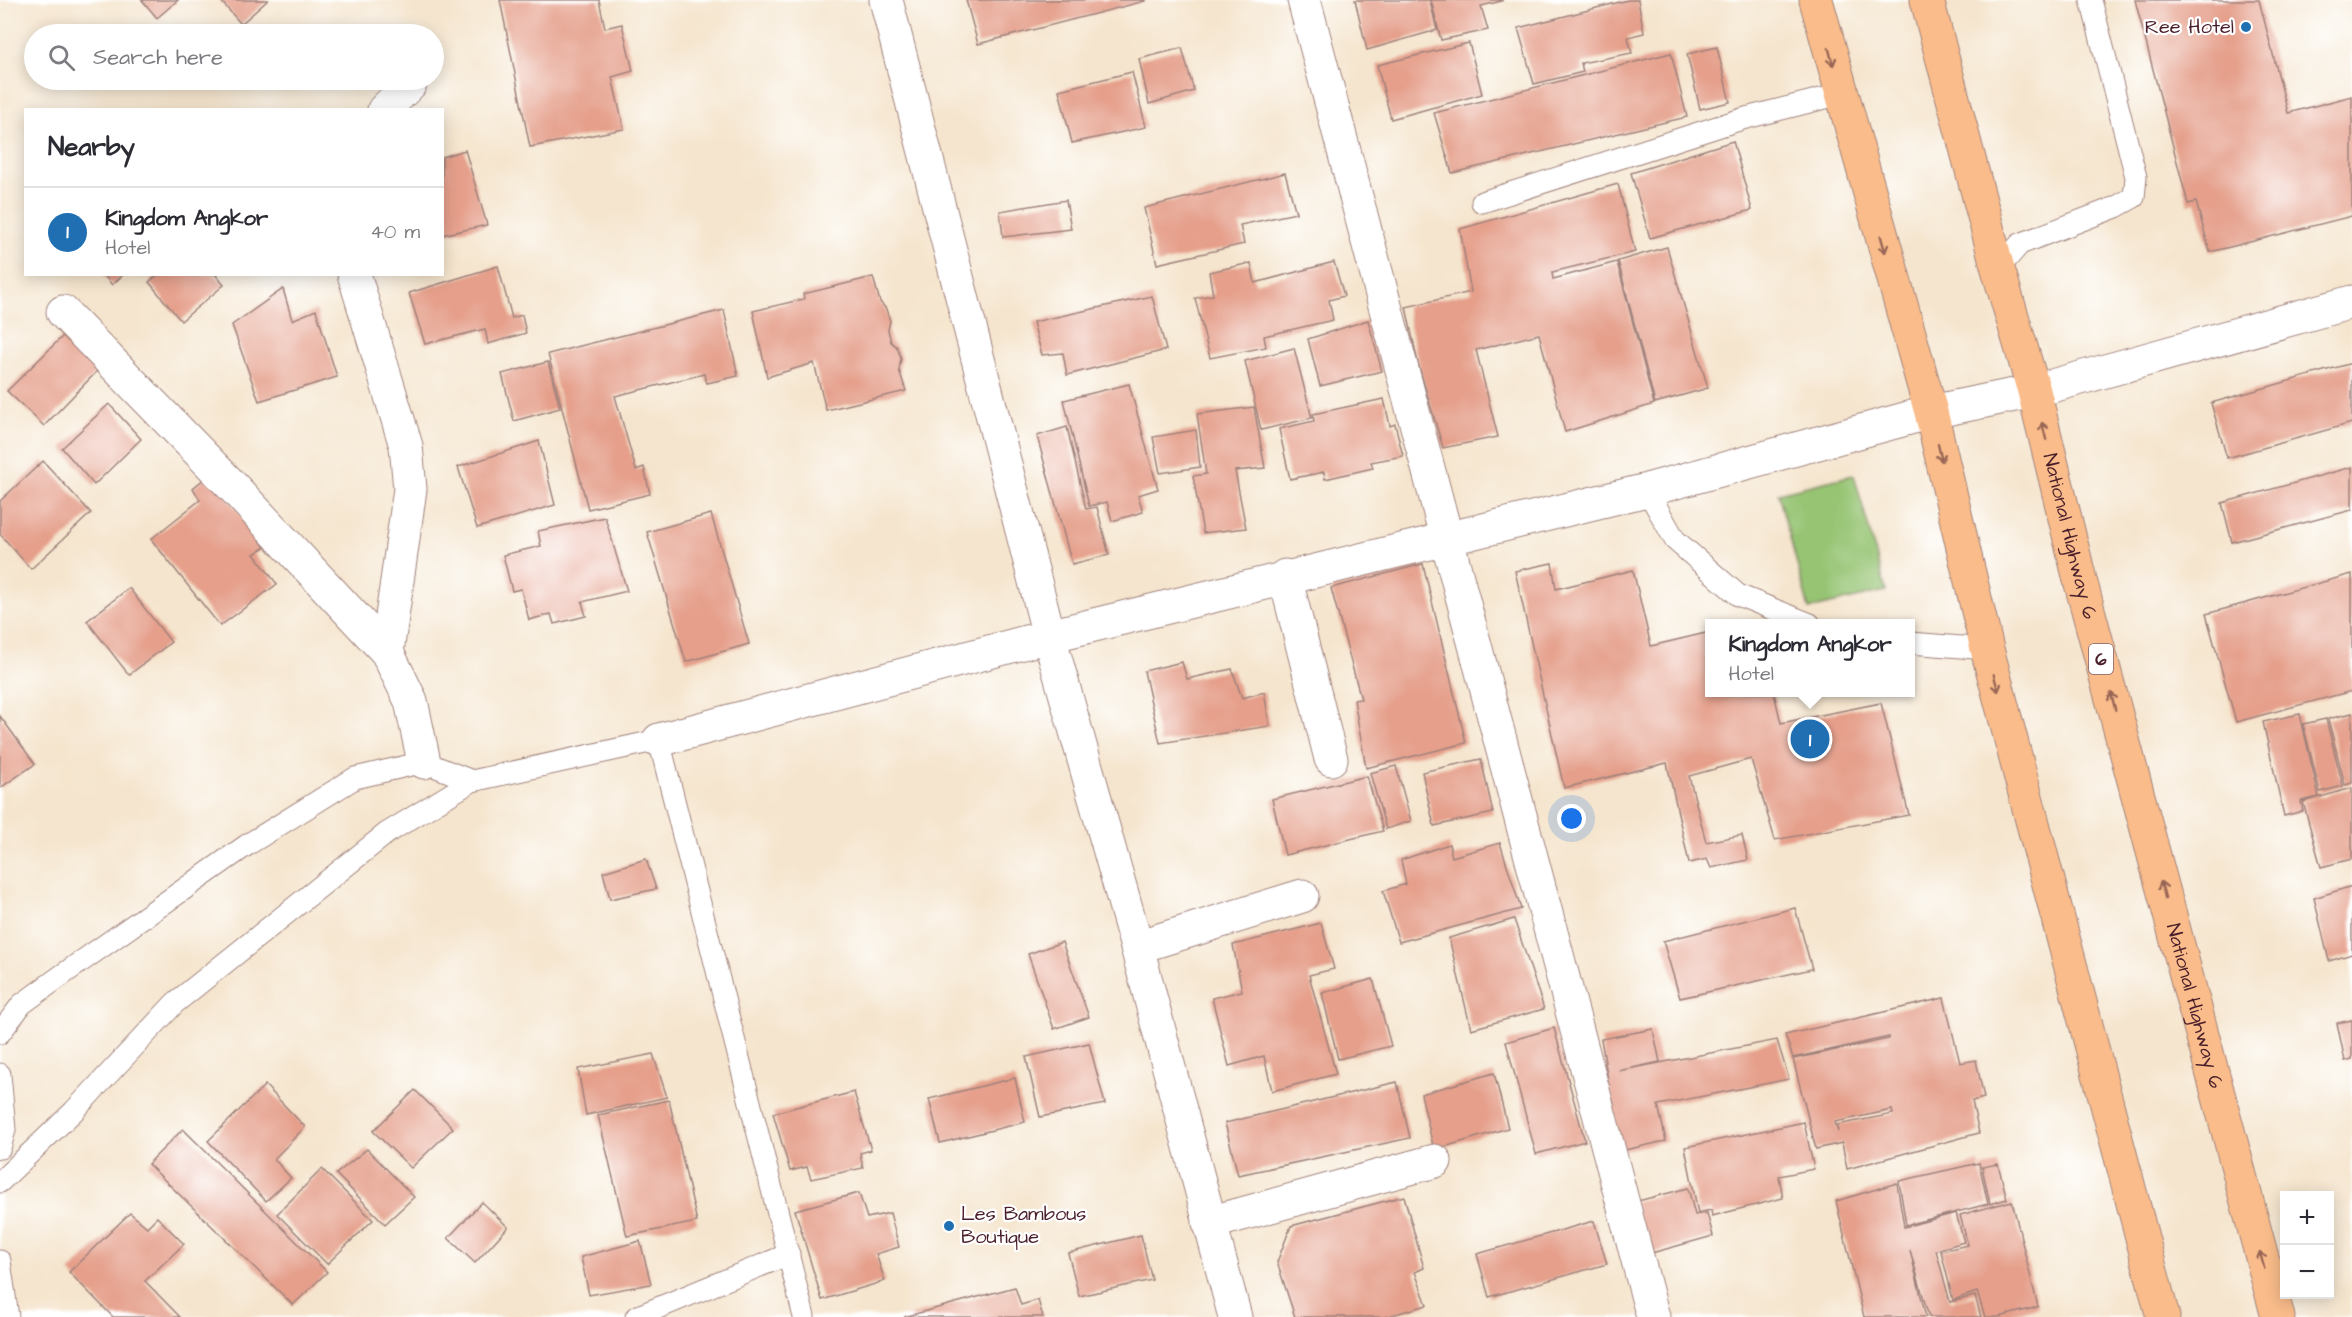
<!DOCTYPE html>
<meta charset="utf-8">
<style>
body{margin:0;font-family:"Architects Daughter",sans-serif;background:#f2f2f3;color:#2b2b33}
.controls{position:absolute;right:18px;bottom:18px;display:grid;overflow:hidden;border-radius:0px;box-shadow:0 3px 15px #0003}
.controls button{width:54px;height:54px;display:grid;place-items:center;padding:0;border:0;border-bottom:2px solid #e1e1e2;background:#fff;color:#2b2b33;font:30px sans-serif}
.you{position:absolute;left:1572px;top:819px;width:21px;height:21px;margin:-15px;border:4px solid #fff;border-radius:50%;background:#1a73e8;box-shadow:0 0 0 9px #1a73e833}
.badge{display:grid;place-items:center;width:39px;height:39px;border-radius:50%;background:#1f6fb2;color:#fff;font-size:20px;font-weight:700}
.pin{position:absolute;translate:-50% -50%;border:3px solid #fff;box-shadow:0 2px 6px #0006}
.popup{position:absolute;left:1705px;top:619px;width:210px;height:78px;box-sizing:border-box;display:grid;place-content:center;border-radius:0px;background:#fff;filter:drop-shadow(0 2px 4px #0005);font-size:20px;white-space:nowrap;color:#7c7c81}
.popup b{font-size:22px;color:#2b2b33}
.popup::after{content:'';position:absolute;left:50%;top:100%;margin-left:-12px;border:12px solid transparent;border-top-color:#fff}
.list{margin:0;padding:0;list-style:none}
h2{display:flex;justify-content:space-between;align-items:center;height:78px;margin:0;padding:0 24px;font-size:26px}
h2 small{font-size:20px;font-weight:400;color:#7c7c81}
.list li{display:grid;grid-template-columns:39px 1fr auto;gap:18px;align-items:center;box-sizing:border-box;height:90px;padding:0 24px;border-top:2px solid #e1e1e2}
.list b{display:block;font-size:22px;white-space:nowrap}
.list p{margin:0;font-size:20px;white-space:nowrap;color:#7c7c81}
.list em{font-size:20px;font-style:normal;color:#7c7c81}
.icon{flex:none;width:33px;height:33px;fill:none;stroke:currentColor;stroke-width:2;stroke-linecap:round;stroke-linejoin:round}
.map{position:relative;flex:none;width:2352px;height:1317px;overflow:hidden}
.search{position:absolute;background:#fff;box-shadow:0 3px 15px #0003;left:24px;top:24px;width:420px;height:66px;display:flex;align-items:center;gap:15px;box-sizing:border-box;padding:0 21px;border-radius:33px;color:#7c7c81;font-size:22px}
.panel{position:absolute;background:#fff;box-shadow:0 3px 15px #0003;left:24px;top:108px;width:420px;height:168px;border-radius:0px}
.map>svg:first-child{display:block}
.green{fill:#96c473;stroke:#70724f;stroke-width:1.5}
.building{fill:#e59f8a;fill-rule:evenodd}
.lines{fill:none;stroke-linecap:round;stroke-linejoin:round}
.service-casing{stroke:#a0827c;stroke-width:23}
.minor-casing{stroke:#a0827c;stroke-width:35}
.trunk-casing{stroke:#a0827c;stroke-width:35}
.service{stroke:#fff;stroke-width:21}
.minor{stroke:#fff;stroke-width:33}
.trunk{stroke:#f9bc8a;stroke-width:33}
.oneway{stroke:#996656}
.poi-dot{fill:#1f6fb2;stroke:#fff;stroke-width:2}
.labels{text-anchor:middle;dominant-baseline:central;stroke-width:4.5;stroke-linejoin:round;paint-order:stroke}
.shield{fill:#fff;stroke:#80626b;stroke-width:1.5}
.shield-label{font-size:18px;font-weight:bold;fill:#4a1f2b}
.poi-label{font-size:20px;fill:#4a1f2b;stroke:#fff;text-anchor:end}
.street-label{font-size:20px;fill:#4a1f2b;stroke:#fff}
</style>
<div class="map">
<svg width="2352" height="1317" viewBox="0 0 2352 1317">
<rect width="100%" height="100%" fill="#fff"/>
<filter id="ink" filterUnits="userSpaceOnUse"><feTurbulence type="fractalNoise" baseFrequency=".0167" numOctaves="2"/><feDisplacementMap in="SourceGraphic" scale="12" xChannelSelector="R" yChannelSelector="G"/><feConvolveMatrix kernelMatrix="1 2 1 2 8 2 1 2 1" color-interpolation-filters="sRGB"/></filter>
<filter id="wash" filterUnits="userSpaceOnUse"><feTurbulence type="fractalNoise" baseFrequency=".008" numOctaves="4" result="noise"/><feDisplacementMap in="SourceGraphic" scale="24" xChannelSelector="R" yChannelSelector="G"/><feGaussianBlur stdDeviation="1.35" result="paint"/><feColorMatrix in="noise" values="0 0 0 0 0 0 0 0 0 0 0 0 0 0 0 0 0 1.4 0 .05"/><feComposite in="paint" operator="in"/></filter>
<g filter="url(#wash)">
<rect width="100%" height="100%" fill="#f5e5ce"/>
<!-- green -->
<path class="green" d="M1854 475 1886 591 1809 609 1778 493Z"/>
<g id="blocks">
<!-- building -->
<g class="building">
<path d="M142 0H178L157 18Z"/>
<path d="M220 0H268L241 24Z"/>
<path d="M500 0H599L605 28 622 24 633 71 612 77 624 129 530 147Z"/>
<path d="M966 0H1145V1L978 44Z"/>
<path d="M1355 0H1430L1437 30 1367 50Z"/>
<path d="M1431 0H1502V1L1481 6 1488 30 1441 40Z"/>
<path d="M1628 0H1638L1644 33 1628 37 1632 53 1581 63 1583 72 1534 84 1518 28Z"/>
<path d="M2135 0H2259L2288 113 2352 96V216L2210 252 2196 202 2188 204Z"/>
<path d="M1469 43 1482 94 1391 119 1377 65Z"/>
<path d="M1717 47 1730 102 1700 109 1687 54Z"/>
<path d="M1182 48 1194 91 1149 104 1139 59Z"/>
<path d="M1671 53 1687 117 1452 173 1434 113Z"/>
<path d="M1132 72 1146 127 1072 143 1059 90Z"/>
<path d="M1733 141 1752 210 1650 238 1631 173Z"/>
<path d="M465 150 487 225 442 235V157Z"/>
<path d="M1285 173 1296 213 1240 225 1244 244 1157 264 1144 208Z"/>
<path d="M1618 184 1635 252 1552 272 1553 279 1617 262 1654 404 1565 432 1539 334 1476 350 1498 437 1443 448 1418 363 1406 307 1471 292 1460 229Z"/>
<path d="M1066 200 1071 229 1003 237 1000 211Z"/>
<path d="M1667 247 1708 388 1655 403 1618 261Z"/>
<path d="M1334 262 1344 296 1329 300 1333 320 1264 336 1266 347 1210 358 1195 298 1213 295 1209 272 1251 263 1255 283Z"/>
<path d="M498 266 512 318 522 315 526 333 488 344 485 329 425 344 409 293Z"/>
<path d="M103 274H124L112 285Z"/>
<path d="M159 274H215L224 285 181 321 149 282Z"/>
<path d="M873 277 880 302 886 309 890 321 888 330 891 342 897 347 901 358 899 370 906 391 826 410 814 363 767 377 753 311 804 299 803 294Z"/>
<path d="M283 289 292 320 316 310 337 377 259 401 232 325Z"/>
<path d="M1152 296 1166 350 1067 375 1063 353 1042 355 1033 322Z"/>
<path d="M724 310 738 376 707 383 704 374 615 396 636 470 644 467 650 494 588 509 548 354Z"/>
<path d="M1368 320 1382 371 1320 386 1308 339Z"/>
<path d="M67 332 103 365 44 426 7 391Z"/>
<path d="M1294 348 1312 418 1261 430 1245 361Z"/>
<path d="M548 362 560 408 514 421 502 374Z"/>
<path d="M2352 363V423L2227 458 2211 403Z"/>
<path d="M1129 384 1158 489 1138 495 1143 512 1112 521 1107 502 1089 506 1064 400Z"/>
<path d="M1384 399 1390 426 1395 424 1403 456 1371 462 1373 468 1325 479 1324 472 1290 479 1279 429 1314 421 1313 414Z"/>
<path d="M109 404 141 439 94 485 62 448Z"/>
<path d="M1254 407 1265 468 1235 471 1246 528 1203 533 1193 476 1206 474 1197 414Z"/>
<path d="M1067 427 1086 509 1097 507 1109 555 1072 564 1037 436Z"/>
<path d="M1196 430 1200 467 1160 473 1153 437Z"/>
<path d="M539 441 555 505 477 528 458 467Z"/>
<path d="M43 461 91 513 31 569 0 534V501Z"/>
<path d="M2352 467V510L2232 542 2222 503Z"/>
<path d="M210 474 265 547 254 554 277 584 220 626 151 539 200 500 193 488Z"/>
<path d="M711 514 749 644 686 662 647 532Z"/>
<path d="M605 517 627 591 582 602 586 616 554 624 551 614 529 620 521 589 512 591 503 555 541 546 538 531Z"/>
<path d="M1552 563 1556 589 1633 570 1651 646 1710 632V693H1774L1781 723 1881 703 1909 815 1775 840 1751 759 1689 776 1706 842 1742 835 1748 860 1711 868 1707 859 1689 863 1667 763 1564 788 1515 571Z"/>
<path d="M1423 564 1466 743 1366 768 1354 700 1361 699 1331 588Z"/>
<path d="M2352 574V691L2236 722 2206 614Z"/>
<path d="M129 588 171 642 129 675 87 621Z"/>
<path d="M1182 662 1187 679 1232 669 1242 698 1264 692 1270 726 1160 743 1144 671Z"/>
<path d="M2352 713V783L2345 785 2328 719Z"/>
<path d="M2300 714 2319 797 2301 801 2303 811 2284 816 2263 722Z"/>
<path d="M0 716 35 764 0 788Z"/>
<path d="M2326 719 2343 786 2320 792 2303 724Z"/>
<path d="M1481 759 1493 813 1434 826 1422 772Z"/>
<path d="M1396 766 1411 821 1386 829 1370 773Z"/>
<path d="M1367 776 1383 831 1285 855 1272 799Z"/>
<path d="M2352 788V859L2321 867 2303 802Z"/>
<path d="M1500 843 1521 909 1399 942 1383 891 1406 884 1401 860 1449 844 1452 857Z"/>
<path d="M646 859 656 889 610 899 603 872Z"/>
<path d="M2352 886V954L2329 961 2314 898Z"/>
<path d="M1795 908 1812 969 1680 998 1663 941Z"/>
<path d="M1514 919 1544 1009 1471 1029 1449 938Z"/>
<path d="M1321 923 1334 969 1309 975 1336 1074 1272 1091 1264 1056 1229 1066 1212 998 1242 991 1233 945Z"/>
<path d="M1062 942 1089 1017 1054 1029 1028 954Z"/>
<path d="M1373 979 1391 1046 1338 1059 1322 993Z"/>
<path d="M1944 998 1960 1063 1976 1060 1984 1098 1972 1101 1979 1133 1847 1169 1842 1143 1816 1149 1793 1059 1889 1039V1037L1793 1058 1785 1035ZM1892 1110 1893 1114 1837 1125 1838 1132 1835 1122Z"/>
<path d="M2352 1020V1059L2345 1061 2337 1023Z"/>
<path d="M1554 1028 1585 1141 1536 1154 1506 1042Z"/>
<path d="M1653 1029 1660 1062 1618 1071 1777 1040 1789 1079 1658 1105 1666 1141 1620 1151 1601 1039Z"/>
<path d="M1089 1043 1105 1104 1040 1117 1026 1057Z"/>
<path d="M653 1054 667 1097 586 1115 578 1069Z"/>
<path d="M1494 1073 1508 1128 1434 1150 1421 1094Z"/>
<path d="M1015 1078 1025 1122 940 1143 929 1099Z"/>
<path d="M1397 1082 1410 1138 1238 1175 1225 1123Z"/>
<path d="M265 1085 305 1127 274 1159 291 1178 266 1201 208 1141Z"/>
<path d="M415 1090 453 1128 411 1168 373 1131Z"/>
<path d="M854 1092 871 1150 860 1153 863 1168 811 1179 807 1167 790 1171 773 1113Z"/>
<path d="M669 1100 697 1222 627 1236 598 1115Z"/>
<path d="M1804 1122 1814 1169 1779 1176 1783 1198 1712 1216 1711 1210 1698 1213 1685 1147Z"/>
<path d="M183 1129 327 1272 293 1305 148 1164Z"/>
<path d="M367 1149 414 1197 385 1224 336 1174Z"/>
<path d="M1979 1163 1988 1204 1906 1225 1899 1181Z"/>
<path d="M1998 1164 2007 1199 1990 1204 1982 1167Z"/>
<path d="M322 1169 373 1220 327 1264 277 1214Z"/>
<path d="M1897 1183 1904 1227 1956 1213 1964 1242 1936 1250 1950 1302 1975 1296 1981 1317H1929L1910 1250 1926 1317H1864L1836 1201Z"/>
<path d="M1688 1188 1695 1215 1707 1213 1713 1236 1648 1254 1634 1202Z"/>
<path d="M859 1193 867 1218 890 1213 899 1247 876 1254 885 1281 822 1300 795 1210Z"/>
<path d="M1404 1196 1424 1268 1415 1272 1427 1305 1385 1317H1295L1277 1262 1291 1226Z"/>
<path d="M2012 1201 2038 1307 1999 1317H1985L1977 1292 1953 1300 1941 1251 1968 1245 1960 1215Z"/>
<path d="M482 1202 508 1227 475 1263 448 1238Z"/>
<path d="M130 1213 147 1227 157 1217 184 1244 145 1281 180 1317H113L69 1272Z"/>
<path d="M1594 1221 1607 1264 1489 1297 1477 1254Z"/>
<path d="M1141 1235 1152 1280 1079 1296 1068 1253Z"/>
<path d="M640 1241 651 1284 589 1295 581 1257Z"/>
<path d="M1015 1287 1021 1305 1038 1300 1043 1317H904Z"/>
</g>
</g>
</g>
<g filter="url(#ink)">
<use href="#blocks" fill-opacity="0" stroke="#a0827c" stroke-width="1.5"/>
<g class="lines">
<!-- service casing -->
<g class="service-casing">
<g id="service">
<path d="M1482 202 1742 119 1841 94"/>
<path d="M1998 269 2020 244 2116 207 2134 197 2136 177 2091 0"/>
<path d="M1647 490 1675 540 1738 595 1810 624"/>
<path d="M1910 643 1987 649"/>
<path d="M0 1033 22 1004 62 975 247 845 355 778 424 762 472 781"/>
<path d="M0 1074 5 1130 0 1148"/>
<path d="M0 1182 74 1111 175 1003 387 833 472 781 659 740 804 1317"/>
<path d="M0 1261 8 1317"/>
<path d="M636 1317 789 1254"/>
</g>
</g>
<!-- minor casing -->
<g class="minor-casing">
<g id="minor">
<path d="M886 0 1049 636 1137 947 1235 1317"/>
<path d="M1304 0 1653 1317"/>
<path d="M384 110 410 84"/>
<path d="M354 274 406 446 410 489 387 652"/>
<path d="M63 312 235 489 387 652 411 701 424 762"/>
<path d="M1285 576 1331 759"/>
<path d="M659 740 1049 636 1647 490 1931 412 2034 391 2352 302"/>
<path d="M1137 947 1302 896"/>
<path d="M1209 1223 1435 1161"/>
</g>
</g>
<!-- trunk casing -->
<g class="trunk-casing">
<g id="trunk">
<path d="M1816 0 1931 412 1987 649 2163 1317"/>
<path id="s1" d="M1927 0 1998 269 2034 391 2080 580 2278 1317"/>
</g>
</g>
<!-- service -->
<use href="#service" class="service"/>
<!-- minor -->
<use href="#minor" class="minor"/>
<!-- trunk -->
<use href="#trunk" class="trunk"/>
</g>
<!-- one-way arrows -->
<defs><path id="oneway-shaft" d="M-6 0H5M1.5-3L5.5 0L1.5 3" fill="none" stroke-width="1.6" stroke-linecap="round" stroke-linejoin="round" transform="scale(1.5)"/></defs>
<g class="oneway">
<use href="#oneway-shaft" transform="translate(1831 57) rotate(75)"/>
<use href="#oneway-shaft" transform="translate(1883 244) rotate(74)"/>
<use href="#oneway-shaft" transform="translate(2044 431) rotate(-104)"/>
<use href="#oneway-shaft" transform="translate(1940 453) rotate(77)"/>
<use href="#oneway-shaft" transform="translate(1996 683) rotate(75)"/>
<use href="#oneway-shaft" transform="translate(2113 701) rotate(-105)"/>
<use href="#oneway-shaft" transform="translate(2163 890) rotate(-105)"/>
<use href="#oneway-shaft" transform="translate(2262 1260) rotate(-105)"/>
</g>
</g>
<!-- markers -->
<g class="poi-dot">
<circle cx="2246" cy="27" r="6"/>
<circle cx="949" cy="1226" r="6"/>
</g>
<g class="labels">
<!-- shield labels -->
<rect class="shield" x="2089" y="644" width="24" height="30" rx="4.5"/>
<g class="shield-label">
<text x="2101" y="659">6</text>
</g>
<!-- poi labels -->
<g class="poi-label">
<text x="2234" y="27">Ree Hotel</text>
<text x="961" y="1214" text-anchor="start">Les Bambous<tspan x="961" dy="23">Boutique</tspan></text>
</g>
<!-- street labels -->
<g class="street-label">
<text stroke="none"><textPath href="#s1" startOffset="555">National Highway 6</textPath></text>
<text stroke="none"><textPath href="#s1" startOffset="1041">National Highway 6</textPath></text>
</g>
</g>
</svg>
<div class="controls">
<button>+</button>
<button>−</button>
</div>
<div class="you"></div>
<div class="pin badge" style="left:1810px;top:739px">1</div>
<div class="popup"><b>Kingdom Angkor</b>Hotel</div>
<div class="search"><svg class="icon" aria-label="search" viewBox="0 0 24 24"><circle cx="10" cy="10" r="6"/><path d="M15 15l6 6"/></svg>Search here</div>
<section class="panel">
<h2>Nearby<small></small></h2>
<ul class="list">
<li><span class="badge">1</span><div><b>Kingdom Angkor</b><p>Hotel</p></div><em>40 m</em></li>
</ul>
</section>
</div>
